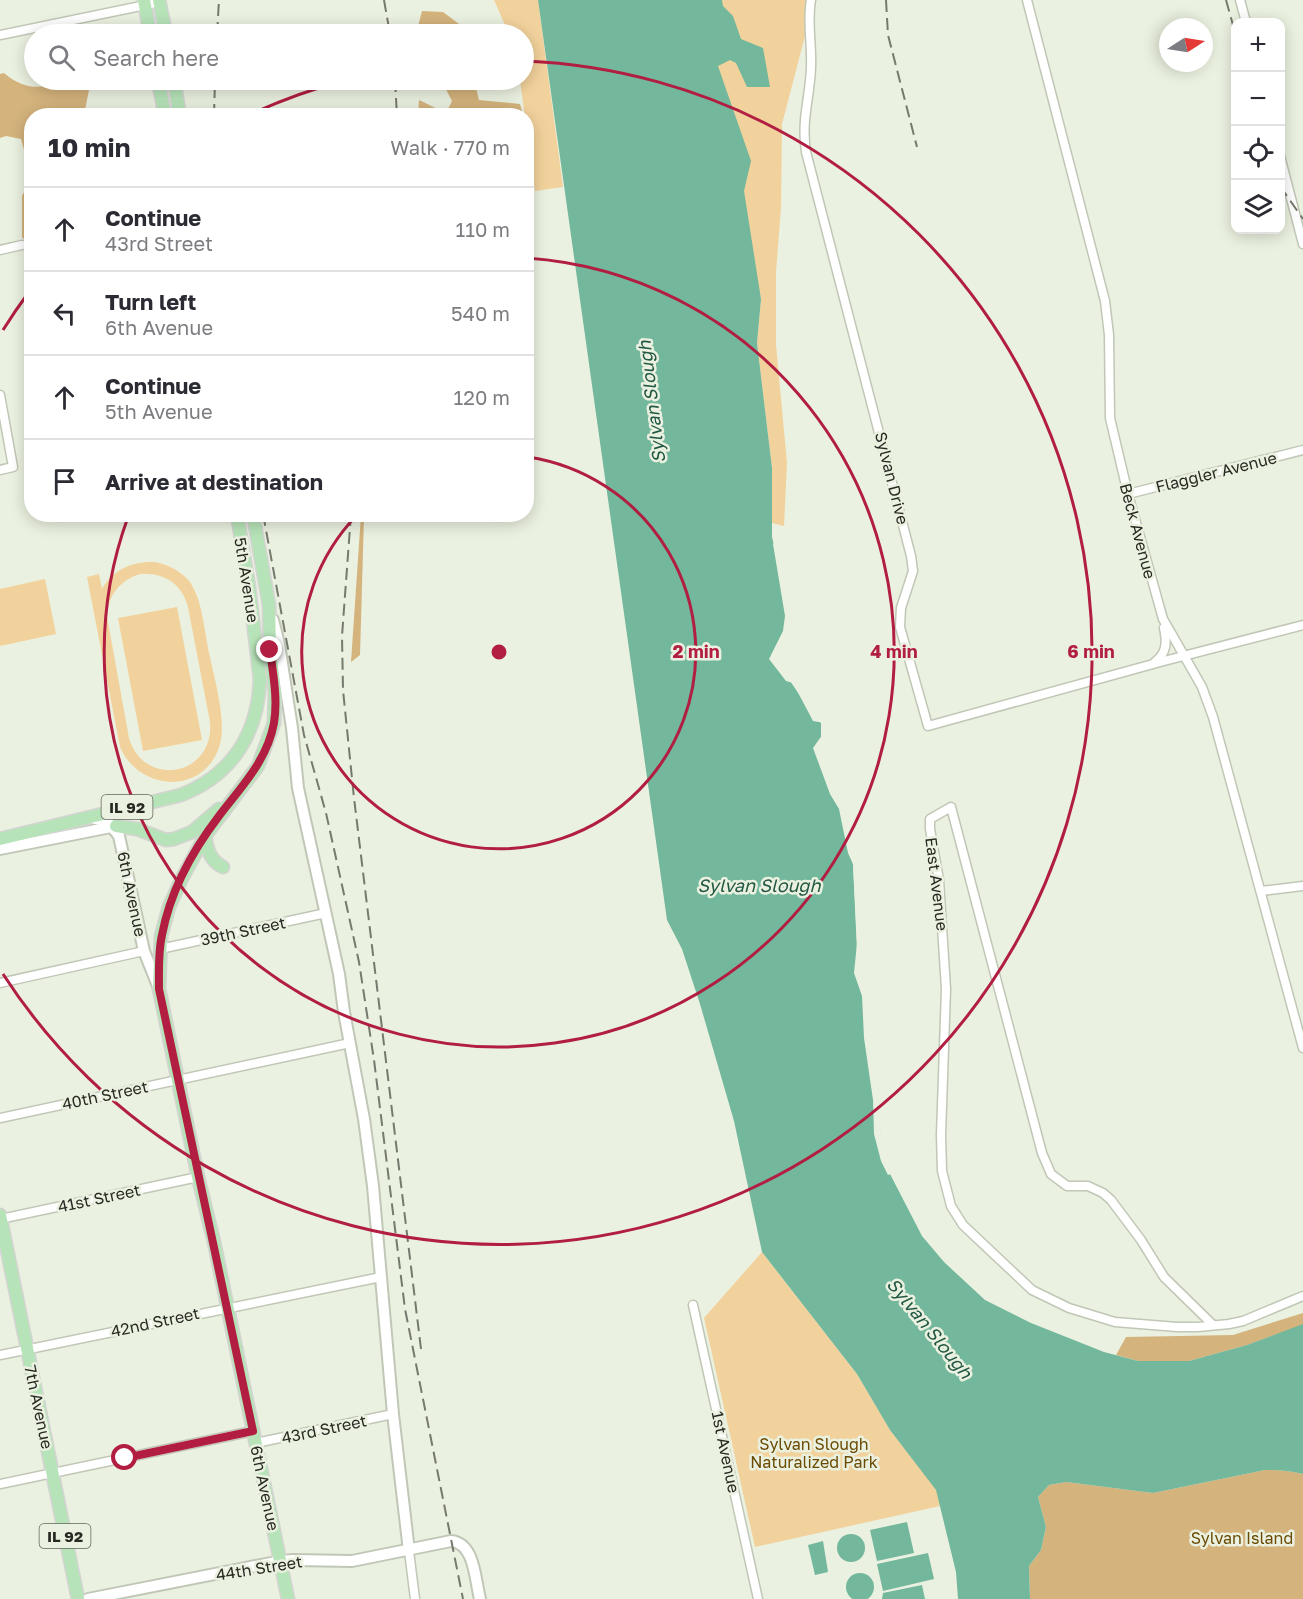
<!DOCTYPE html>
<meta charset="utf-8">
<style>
body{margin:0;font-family:"Golos Text",sans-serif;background:#f7f7f7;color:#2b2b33}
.controls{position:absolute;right:18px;top:18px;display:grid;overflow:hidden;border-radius:12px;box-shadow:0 3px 15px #0003}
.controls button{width:54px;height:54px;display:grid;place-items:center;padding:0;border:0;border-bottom:2px solid #e1e1e2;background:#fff;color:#2b2b33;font:30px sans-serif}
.compass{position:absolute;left:1159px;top:18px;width:54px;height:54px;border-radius:50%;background:#fff;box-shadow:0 3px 15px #0003;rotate:78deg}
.stop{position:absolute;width:18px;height:18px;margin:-14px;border:4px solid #b11e41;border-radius:50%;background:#fff}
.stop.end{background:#b11e41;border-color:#fff;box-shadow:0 2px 6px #0008}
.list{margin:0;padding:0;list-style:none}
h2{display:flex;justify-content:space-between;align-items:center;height:78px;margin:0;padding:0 24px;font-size:26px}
h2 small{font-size:20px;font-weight:400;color:#7c7c81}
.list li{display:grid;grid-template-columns:39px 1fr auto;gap:18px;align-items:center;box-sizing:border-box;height:84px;padding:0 24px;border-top:2px solid #e1e1e2}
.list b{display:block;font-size:22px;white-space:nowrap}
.list p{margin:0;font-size:20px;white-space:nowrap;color:#7c7c81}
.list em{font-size:20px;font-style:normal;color:#7c7c81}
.icon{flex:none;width:33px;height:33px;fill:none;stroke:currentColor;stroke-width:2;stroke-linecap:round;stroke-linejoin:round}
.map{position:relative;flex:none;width:1303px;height:1599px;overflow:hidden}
.search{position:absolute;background:#fff;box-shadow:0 3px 15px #0003;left:24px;top:24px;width:510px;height:66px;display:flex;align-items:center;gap:15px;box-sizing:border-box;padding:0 21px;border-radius:33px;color:#7c7c81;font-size:22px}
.panel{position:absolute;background:#fff;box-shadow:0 3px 15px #0003;left:24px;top:108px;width:510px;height:414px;border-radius:24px}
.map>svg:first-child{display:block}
.green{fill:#f2d29c;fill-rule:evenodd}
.forest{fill:#d4b37c}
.water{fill:#73b79c}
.pier{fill:#ebf1e0}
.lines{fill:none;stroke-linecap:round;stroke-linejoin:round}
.minor-casing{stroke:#c1c7b6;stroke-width:11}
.tertiary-casing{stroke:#c1c7b6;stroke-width:14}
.primary-casing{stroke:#d4d4d3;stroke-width:15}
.minor{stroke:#fff;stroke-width:8}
.tertiary{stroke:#fff;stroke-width:10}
.primary{stroke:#b6e3b8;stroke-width:12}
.rail{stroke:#75796e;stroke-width:2;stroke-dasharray:12 6;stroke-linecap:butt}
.route{stroke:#b11e41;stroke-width:8}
.ring{fill:none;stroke:#b11e41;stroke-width:3}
.labels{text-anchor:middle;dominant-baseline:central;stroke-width:5;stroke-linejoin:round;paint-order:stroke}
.shield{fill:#ebf1e0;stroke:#62665c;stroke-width:1.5}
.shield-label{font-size:15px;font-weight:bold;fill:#272a23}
.street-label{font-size:16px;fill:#272a23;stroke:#ebf1e0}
.park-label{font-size:16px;fill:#6b4b03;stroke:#ebf1e0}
.water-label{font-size:18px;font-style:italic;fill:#225844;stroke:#ebf1e0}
.centre{fill:#b11e41;stroke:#ebf1e0;stroke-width:3}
.ring-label{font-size:18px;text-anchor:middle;font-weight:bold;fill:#b11e41;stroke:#ebf1e0;stroke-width:5;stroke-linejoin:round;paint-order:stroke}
</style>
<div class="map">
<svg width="1303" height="1599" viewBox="0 0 1303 1599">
<rect width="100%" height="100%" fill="#ebf1e0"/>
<!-- green -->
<g class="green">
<path d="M494 0H538L563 187 535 191 520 80H524V34H509Z"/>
<path d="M698 0H807L805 13V36L782 124 781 208 776 272V345L787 463 784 526 772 523V468L757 343 761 299Z"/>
<path d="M155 562C169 565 181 571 190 582 193 587 196 593 198 599 203 614 205 632 208 648 213 673 227 720 220 744 206 795 140 793 120 747L87 577 99 574 102 589C113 569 133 561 155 562ZM140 574C164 572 182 584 188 607L210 722C215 776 144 789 129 738L108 622C105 599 118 581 140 574Z"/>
<path d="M45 579 56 634 0 646V589Z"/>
<path d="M177 607 202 740 143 751 118 618Z"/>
<path d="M762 1252 857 1374 890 1430 937 1490 940 1506 755 1547 704 1318Z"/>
</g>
<!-- forest -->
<g class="forest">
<path d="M422 11 443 12 459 24 460 34H416Z"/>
<path d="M4 73C36 100 55 79 91 80L84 115 32 116 31 175 21 139 6 136 0 138V74Z"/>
<path d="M441 80H474L479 100 520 104 523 115H418L419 100 446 113 452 101Z"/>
<path d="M31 178V247L22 237V196Z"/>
<path d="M361 515 364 516 360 655 351 662Z"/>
<path d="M1303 1313V1325L1247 1345 1189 1361H1138L1116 1355 1126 1337 1233 1335Z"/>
<path d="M1265 1470C1278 1470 1291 1471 1303 1474V1599H1030L1029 1566 1041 1550 1046 1527 1038 1497 1049 1485 1066 1482 1153 1493Z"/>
</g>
<!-- water -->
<g class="water">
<path d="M538 0H722L723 6 733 16 741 39 763 48 770 87H747L736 63 730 60 718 66 751 161 744 191 761 299 757 343 772 468V537L786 597 788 625 775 660C791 680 803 703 821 723V737L816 749 842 812 853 864 858 972 868 1011V1050L877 1112 890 1174 922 1236 944 1262 985 1300 1031 1323 1104 1352 1138 1361H1189L1247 1345 1303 1324V1474C1291 1471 1278 1470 1265 1470L1153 1493 1066 1482 1049 1485 1038 1497 1046 1527 1041 1550 1029 1566 1030 1599H958L956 1572 936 1490 890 1430 857 1374 762 1252 734 1121 700 1004 682 949 667 920Z"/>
<path d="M907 1522 914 1553 877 1561 870 1530Z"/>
<circle cx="851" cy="1548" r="14"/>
<path d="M823 1541 828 1572 815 1575 808 1545Z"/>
<path d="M928 1553 934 1579 883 1591 877 1564Z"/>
<circle cx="860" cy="1587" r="14"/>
<path d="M922 1585 925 1599H882L883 1593Z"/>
</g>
<!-- pier -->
<g class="pier">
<path d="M776 542 788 596 791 625 778 659 795 681 810 706 824 723 813 721 793 683 786 681 769 659 783 631 785 616 773 544Z"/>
<path d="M824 736 819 749 844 812 856 864 862 943 861 972 871 1011V1050L881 1130 893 1173 888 1175 881 1161 874 1134 873 1100 864 1038 862 996 854 973 857 943 853 864 848 853 839 809 830 794 813 748 820 738Z"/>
</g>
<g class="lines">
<!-- minor casing -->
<g class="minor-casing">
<g id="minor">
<path d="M811 0C807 22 812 44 811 67 810 98 801 119 806 152L911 556 913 571 901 608 900 627 928 726 1164 661 1303 625"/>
<path d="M1027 0 1105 301 1109 335 1110 418 1128 494 1163 619 1202 687 1213 717 1303 1048"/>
<path d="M1240 0 1246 22"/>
<path d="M0 35 160 2"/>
<path d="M1280 156 1303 244"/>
<path d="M0 250 22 245"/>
<path d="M0 395 13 467 0 470"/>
<path d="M1128 494 1303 450"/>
<path d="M1155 662C1167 653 1167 642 1164 628"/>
<path d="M1261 891 1303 886"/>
<path d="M160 949 326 913"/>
<path d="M0 983 144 951"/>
<path d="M0 1118 350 1043"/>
<path d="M0 1219 198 1177"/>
<path d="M693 1305 758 1599"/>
<path d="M1213 1325 1164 1277 1141 1240 1111 1200 1103 1193 1088 1186H1067L1051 1174 1042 1153 951 807 930 819V829L939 880 946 989 941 1135 942 1171 951 1206 963 1225 1032 1290 1069 1308 1115 1322 1177 1327H1198L1229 1324 1243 1321 1303 1296"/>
<path d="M0 1355 381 1277"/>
<path d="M256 1443 393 1414"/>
<path d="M0 1484 253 1431"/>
<path d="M409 1551 415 1599"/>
</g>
</g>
<!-- tertiary casing -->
<g class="tertiary-casing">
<g id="tertiary">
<path d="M273 620 279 644 292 728 298 788 339 974 344 1012 364 1119 373 1186 393 1414 409 1551"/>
<path d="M91 818 108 822 119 836 144 951 158 986"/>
<path d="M0 849 116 826"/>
<path d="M88 1599 281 1561 293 1560 352 1561 451 1541C475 1543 475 1580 480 1599"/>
</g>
</g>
<!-- primary casing -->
<g class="primary-casing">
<g id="primary">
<path d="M144 0 150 34"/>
<path d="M159 0 166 34"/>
<path d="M158 80 165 116"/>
<path d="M174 80 180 116"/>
<path d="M253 514 269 605 270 650 275 693 274 723 258 766 205 836 181 880 169 907 161 936 159 989 198 1177 214 1242 288 1599"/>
<path d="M116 826 137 829 166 840 174 839 192 832 219 809"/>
<path d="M205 836C207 849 210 861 223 867"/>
<path d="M0 839 181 795C232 775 258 734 260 679L249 587 237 514"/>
<path d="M0 1215 78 1599"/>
</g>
</g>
<!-- minor -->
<use href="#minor" class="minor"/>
<!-- tertiary -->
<use href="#tertiary" class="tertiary"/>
<!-- primary -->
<use href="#primary" class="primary"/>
<!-- rail -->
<g class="rail">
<path d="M384 0 390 34"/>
<path d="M886 0 888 35 917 147"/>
<path d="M1226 0 1236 36"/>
<path d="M217 34 219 0"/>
<path d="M395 80 397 116"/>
<path d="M214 116 215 80"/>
<path d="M1280 186 1303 219"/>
<path d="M263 514 304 735 326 813 359 962 374 1060 405 1309 463 1599"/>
<path d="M351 514 342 636 343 690 354 798 421 1349"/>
</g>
</g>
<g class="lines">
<!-- route -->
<path class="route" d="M125 1458 253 1431 159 989C159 971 158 952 162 935 170 892 193 850 219 816 241 787 267 761 274 723 278 699 273 674 270 650"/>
</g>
<!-- distance rings -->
<g class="ring">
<path d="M528 457A197 197 0 1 1 357 515"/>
<path d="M527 258A395 395 0 1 1 128 517"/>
<path d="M3 330A592 592 0 0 1 29 292M249 115A592 592 0 0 1 346 80M525 61A592 592 0 1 1 3 974"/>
</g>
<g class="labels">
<!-- shield labels -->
<g class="shield">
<rect x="101.5" y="795" width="51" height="24" rx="4.5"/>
<rect x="39.5" y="1524" width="51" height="24" rx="4.5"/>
</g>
<g class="shield-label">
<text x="127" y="807">IL 92</text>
<text x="65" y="1536">IL 92</text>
</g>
<!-- street labels -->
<g class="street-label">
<text transform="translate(1216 472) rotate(-14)">Flaggler Avenue</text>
<text transform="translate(892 478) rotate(76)">Sylvan Drive</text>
<text transform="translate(1138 531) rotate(75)">Beck Avenue</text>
<text transform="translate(247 580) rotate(81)">5th Avenue</text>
<text transform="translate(937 884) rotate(83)">East Avenue</text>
<text transform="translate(132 894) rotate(78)">6th Avenue</text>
<text transform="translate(243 931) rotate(-12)">39th Street</text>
<text transform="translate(105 1095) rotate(-12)">40th Street</text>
<text transform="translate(99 1198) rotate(-12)">41st Street</text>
<text transform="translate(155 1322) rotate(-12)">42nd Street</text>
<text transform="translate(39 1407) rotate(78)">7th Avenue</text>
<text transform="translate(324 1429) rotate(-12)">43rd Street</text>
<text transform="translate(726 1452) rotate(78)">1st Avenue</text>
<text transform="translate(265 1488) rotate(78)">6th Avenue</text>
<text transform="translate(259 1568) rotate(-9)">44th Street</text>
</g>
<!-- park labels -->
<g class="park-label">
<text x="814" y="1444">Sylvan Slough<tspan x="814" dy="18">Naturalized Park</tspan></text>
<text x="1242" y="1538">Sylvan Island</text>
</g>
<!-- water labels -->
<g class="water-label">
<text transform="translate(651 402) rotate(-97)">Sylvan Slough</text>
<text x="759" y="885">Sylvan Slough</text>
<text transform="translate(930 1328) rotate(51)">Sylvan Slough</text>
</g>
</g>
<circle cx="499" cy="652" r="9" class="centre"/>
<g class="ring-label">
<text x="696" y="658">2 min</text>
<text x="894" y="658">4 min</text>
<text x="1091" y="658">6 min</text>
</g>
</svg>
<div class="controls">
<button>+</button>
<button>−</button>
<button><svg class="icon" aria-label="locate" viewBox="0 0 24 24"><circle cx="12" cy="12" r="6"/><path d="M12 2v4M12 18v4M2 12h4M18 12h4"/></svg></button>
<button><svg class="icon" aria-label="layers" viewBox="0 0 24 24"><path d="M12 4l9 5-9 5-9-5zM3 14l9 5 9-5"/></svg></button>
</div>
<svg class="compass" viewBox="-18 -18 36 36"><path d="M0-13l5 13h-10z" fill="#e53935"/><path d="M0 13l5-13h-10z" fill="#7c7c81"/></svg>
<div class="stop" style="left:125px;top:1458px"></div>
<div class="stop end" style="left:270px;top:650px"></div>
<div class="search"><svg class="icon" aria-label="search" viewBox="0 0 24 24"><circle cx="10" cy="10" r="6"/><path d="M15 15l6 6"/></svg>Search here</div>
<section class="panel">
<h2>10 min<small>Walk · 770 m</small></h2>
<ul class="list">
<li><svg class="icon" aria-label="ahead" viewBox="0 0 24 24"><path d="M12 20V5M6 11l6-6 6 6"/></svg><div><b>Continue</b><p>43rd Street</p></div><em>110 m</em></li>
<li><svg class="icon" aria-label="left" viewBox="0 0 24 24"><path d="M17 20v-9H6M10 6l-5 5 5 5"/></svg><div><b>Turn left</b><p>6th Avenue</p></div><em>540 m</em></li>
<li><svg class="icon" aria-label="ahead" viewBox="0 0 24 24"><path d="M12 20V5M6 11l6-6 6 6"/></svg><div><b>Continue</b><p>5th Avenue</p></div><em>120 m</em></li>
<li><svg class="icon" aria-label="arrive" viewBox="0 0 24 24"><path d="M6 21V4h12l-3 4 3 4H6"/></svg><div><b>Arrive at destination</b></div></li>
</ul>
</section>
</div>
